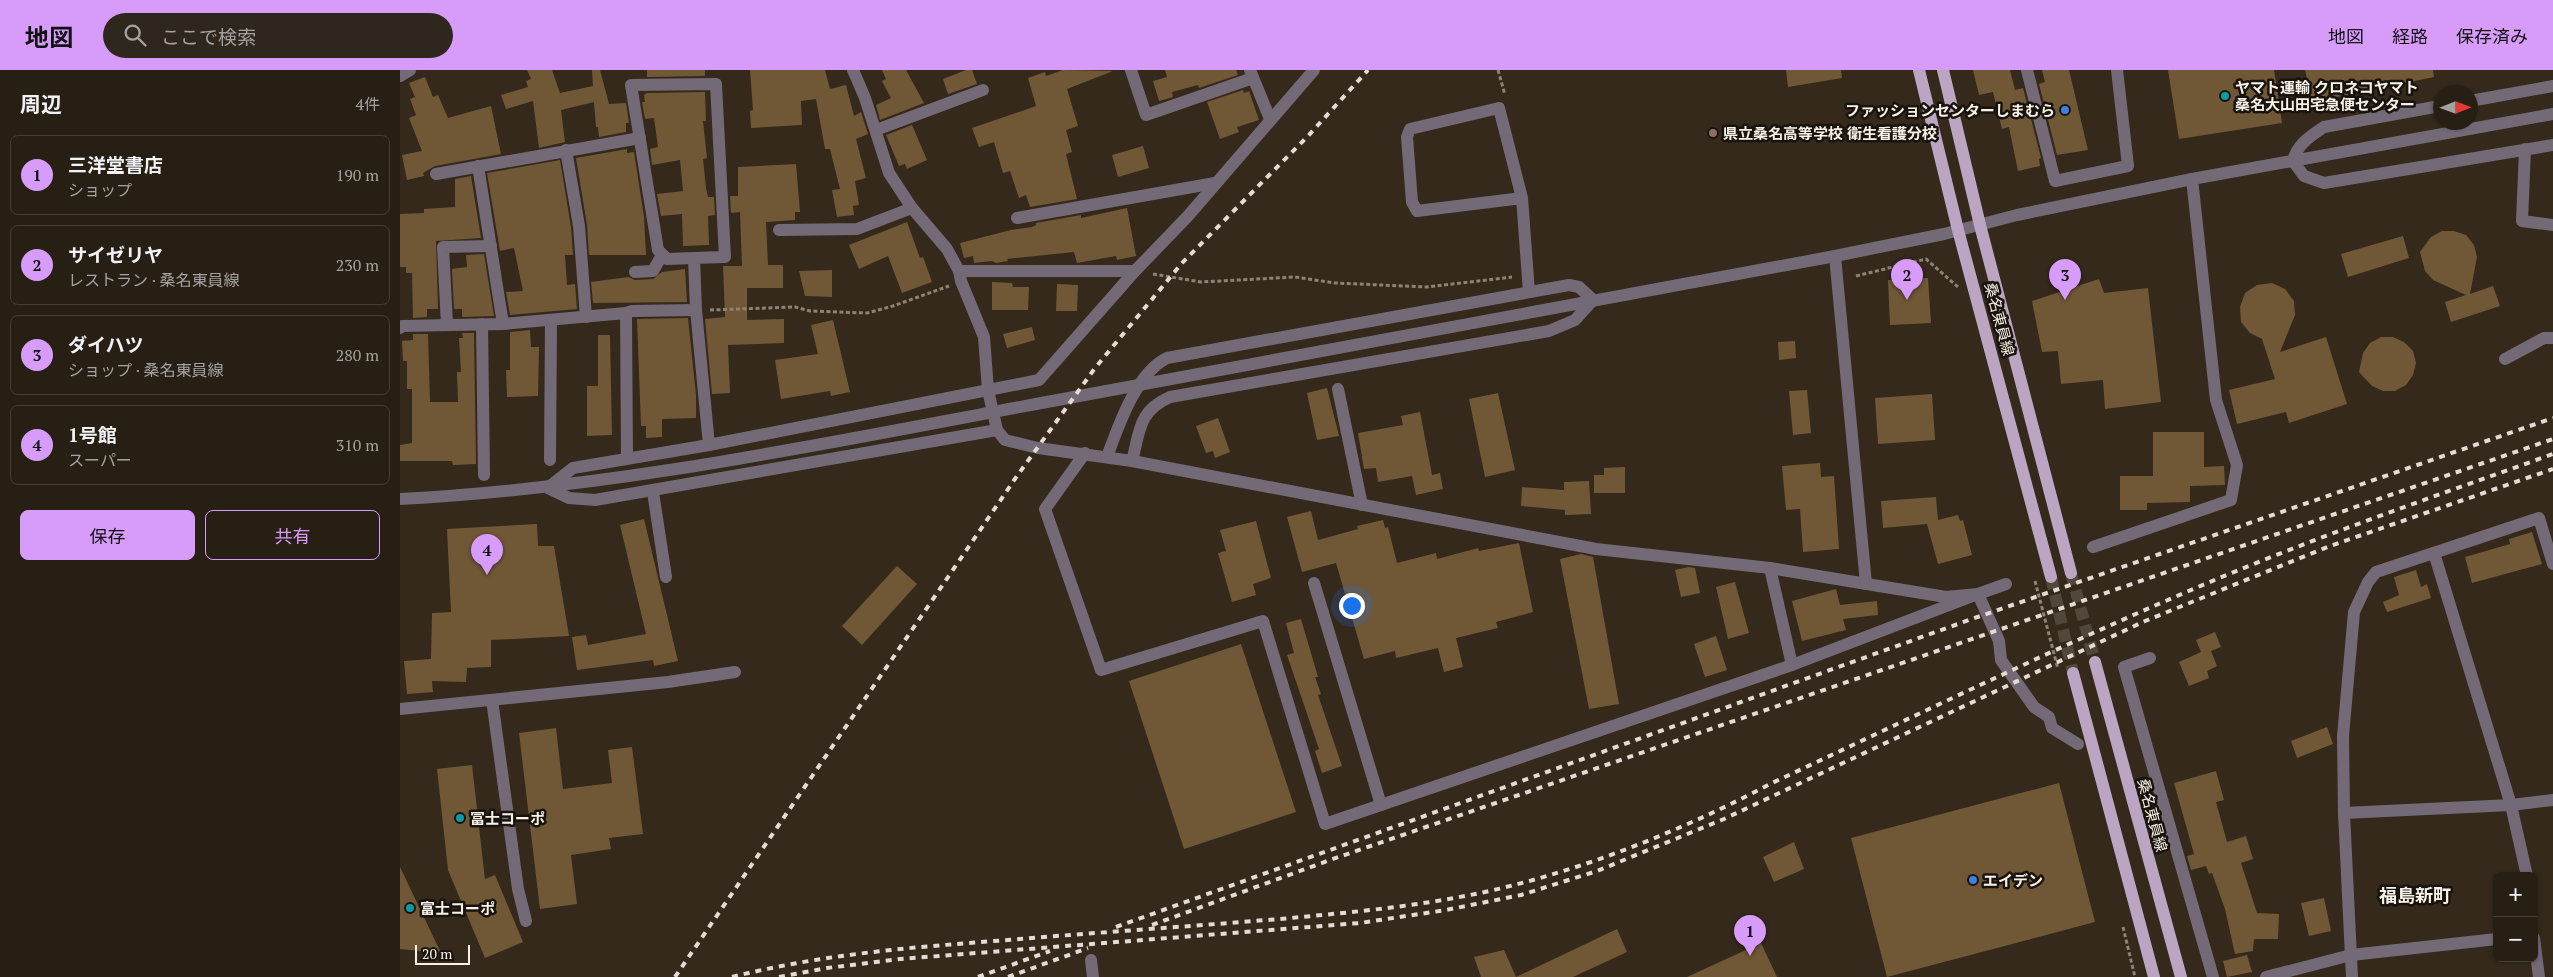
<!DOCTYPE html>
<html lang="ja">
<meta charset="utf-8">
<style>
body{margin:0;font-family:"PT Serif","Noto Sans JP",serif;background:#2f271d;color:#f1f3f6}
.controls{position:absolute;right:15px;bottom:15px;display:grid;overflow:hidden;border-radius:8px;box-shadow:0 1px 4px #0004}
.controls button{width:45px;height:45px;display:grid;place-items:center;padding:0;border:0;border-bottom:1px solid #433d34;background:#271f14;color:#f1f3f6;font:25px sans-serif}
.compass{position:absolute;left:2033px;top:15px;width:45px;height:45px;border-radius:50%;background:#271f14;box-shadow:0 1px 4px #0004;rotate:89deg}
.scale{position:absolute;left:15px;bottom:12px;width:55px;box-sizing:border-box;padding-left:5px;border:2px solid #f8f1e8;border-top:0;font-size:14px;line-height:18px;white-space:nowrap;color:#f8f1e8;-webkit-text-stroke:4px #18130d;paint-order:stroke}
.you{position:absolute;left:951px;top:535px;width:18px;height:18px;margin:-12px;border:4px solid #fff;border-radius:50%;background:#1a73e8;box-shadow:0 0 0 8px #1a73e833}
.badge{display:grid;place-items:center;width:32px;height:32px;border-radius:50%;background:#d79bf9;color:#111;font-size:16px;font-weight:700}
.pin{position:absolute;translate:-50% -41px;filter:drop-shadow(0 1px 2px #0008)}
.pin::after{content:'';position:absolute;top:26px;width:18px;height:15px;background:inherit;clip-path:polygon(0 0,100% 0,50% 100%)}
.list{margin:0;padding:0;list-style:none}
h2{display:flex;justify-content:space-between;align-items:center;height:65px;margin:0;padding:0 20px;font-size:21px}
h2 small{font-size:16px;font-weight:400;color:#a4a2a0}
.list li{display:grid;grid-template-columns:32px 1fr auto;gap:15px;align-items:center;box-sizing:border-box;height:80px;margin:0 10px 10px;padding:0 10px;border:1px solid #433d34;border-radius:8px}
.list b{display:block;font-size:19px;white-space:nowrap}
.list p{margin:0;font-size:16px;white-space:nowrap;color:#a4a2a0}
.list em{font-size:16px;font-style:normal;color:#a4a2a0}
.actions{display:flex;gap:10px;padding:15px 20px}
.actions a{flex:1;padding:11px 0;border:1px solid #d79bf9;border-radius:8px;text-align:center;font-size:18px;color:#d79bf9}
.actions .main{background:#d79bf9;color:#111}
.icon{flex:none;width:28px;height:28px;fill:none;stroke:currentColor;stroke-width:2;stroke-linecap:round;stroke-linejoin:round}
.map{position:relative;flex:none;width:2153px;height:907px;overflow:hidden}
header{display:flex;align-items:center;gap:30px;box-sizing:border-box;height:70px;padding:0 25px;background:#d79bf9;color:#111}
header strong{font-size:24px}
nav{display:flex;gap:28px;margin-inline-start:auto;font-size:18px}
.search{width:350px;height:45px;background:#2f271d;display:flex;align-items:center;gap:12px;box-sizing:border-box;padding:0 18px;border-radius:28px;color:#a4a2a0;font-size:19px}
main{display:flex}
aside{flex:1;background:#271f14}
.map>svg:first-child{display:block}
.building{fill:#705837}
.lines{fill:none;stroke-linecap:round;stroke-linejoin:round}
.major-tunnel{stroke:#51473a;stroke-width:12;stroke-dasharray:12 6;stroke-linecap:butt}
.path{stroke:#8c8377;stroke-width:3;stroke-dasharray:4 2.5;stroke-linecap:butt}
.minor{stroke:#746977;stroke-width:12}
.major{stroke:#bca5c2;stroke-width:12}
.rail{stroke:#e4dcd3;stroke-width:4;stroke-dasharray:6 6;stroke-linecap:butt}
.culture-dot{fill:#0f9aa8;stroke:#18130d;stroke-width:2}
.shop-dot{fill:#3f7fe0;stroke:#18130d;stroke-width:2}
.education-dot{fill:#8d6e63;stroke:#18130d;stroke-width:2}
.labels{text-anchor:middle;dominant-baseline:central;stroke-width:5;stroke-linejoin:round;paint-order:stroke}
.poi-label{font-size:15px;font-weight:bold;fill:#f8f1e8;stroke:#18130d;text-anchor:start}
.street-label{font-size:15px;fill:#f8f1e8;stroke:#18130d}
.quarter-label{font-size:18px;font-weight:bold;fill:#f8f1e8;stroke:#18130d}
</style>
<header>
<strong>地図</strong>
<div class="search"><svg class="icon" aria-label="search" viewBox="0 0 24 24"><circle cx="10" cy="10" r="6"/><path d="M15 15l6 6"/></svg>ここで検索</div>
<nav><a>地図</a><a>経路</a><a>保存済み</a></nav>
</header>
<main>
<aside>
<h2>周辺<small>4件</small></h2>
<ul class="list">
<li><span class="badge">1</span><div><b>三洋堂書店</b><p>ショップ</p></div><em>190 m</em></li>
<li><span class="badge">2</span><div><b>サイゼリヤ</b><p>レストラン · 桑名東員線</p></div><em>230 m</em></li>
<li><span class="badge">3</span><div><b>ダイハツ</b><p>ショップ · 桑名東員線</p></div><em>280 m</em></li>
<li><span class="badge">4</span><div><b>1号館</b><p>スーパー</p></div><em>310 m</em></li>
</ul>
<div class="actions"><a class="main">保存</a><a>共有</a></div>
</aside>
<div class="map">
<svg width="2153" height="907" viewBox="0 0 2153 907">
<rect width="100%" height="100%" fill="#34291b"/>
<!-- building -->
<g class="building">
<path d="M127 0H152L160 23 193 16 192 0H200L209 34 226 33 229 53H226V62L199 67 198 57H196L194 32 161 40 165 72 139 78 133 31 106 39 101 25 128 17 126 11 131 9Z"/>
<path d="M247 0H305V6L247 7Z"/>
<path d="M350 0H425L430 19 446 15 454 46 461 42 468 64 456 69 466 108 455 111 459 135 453 136 454 145 437 147 432 120 440 119 430 79H425L416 29 401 31 402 55 351 58 350 41 353 40Z"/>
<path d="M482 0H506L524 33 480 50 476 35 491 28 482 11 486 9Z"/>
<path d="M566 0H572L577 14 548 24 543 9Z"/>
<path d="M663 0 713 1 667 19 678 56 666 60 672 82 666 84 677 129 630 137 626 125 619 128 610 101 603 103 594 72 579 77 572 58 636 36 628 8 645 2 646 6Z"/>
<path d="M765 0H836L838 5 799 18 798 15 772 22 773 27 759 31 753 11 767 7Z"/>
<path d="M1386 0H1441L1442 8 1388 17Z"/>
<path d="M1573 0H1610L1615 20 1623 18 1641 88 1639 89 1640 96 1618 101 1609 57 1602 59 1593 22 1579 25Z"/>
<path d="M1642 0H1669L1688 80 1657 85 1639 14 1645 12Z"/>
<path d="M1768 0H1874L1882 53 1779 69Z"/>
<path d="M1905 0H2033L2034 7 1912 32Z"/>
<path d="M25 7 33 27 38 25 48 48 91 36 101 84 35 96 23 103 24 106 7 110 2 85 22 81 9 48 16 45 10 29 15 27 9 13Z"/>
<path d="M843 20 844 23 849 21 859 50 837 57 839 62 820 69 807 32Z"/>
<path d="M305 22 306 51H303L307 88 303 89 306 118 308 127H314L315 145 308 146 309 175 283 176 282 144 261 146 257 124 283 121 280 90 252 95 250 79 258 77 254 48 245 49 242 32H245L244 25 247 23Z"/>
<path d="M512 55 527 90 507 99 505 94 499 96 486 65Z"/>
<path d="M743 76 749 98 718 107 712 85Z"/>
<path d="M227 79V83L234 82 244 147 246 185H189L187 155 176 88Z"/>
<path d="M160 90 171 157 173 185H165L167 215 175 214 177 239 110 245 106 222 123 221 114 178 100 181 87 103Z"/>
<path d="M396 94 400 142H395V150L366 152 368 195H383V218H347V250L384 249V273L328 275 330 323 312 324 305 249 325 247 323 196H342L340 142 331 143 330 126H338V97Z"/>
<path d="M71 106 81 168 36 171 38 239H27V247L13 248 12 203H6V197H0V144L24 143V139L55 137V109Z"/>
<path d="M727 138 736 186 717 190 716 186 677 193 674 182 607 189 608 191 596 193 592 191 574 193 573 186 564 188 560 173 611 160 632 157 636 155V153L681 145V148Z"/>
<path d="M507 152 520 188 523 187 532 212 502 223 488 186 459 199 449 175Z"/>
<path d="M2042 161H2054L2066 165 2074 175 2077 187 2070 224 2093 216 2100 236 2051 252 2045 232 2066 225 2033 210 2025 201 2020 182 2031 167Z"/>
<path d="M2003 166 2009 188 1948 207 1941 184Z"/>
<path d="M84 184 94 246 62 247V239H54L52 199 67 197 66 185Z"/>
<path d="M285 199 287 232 193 233 191 212 228 207 235 210 253 209 262 202Z"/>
<path d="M432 200V227L405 226 399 201Z"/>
<path d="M1528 208 1531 253 1490 255 1488 210Z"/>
<path d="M1699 209 1704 223 1748 218 1761 332 1705 339 1703 310 1661 314 1658 281 1642 282 1632 231Z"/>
<path d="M592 212 612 213 613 217H629L628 240H592Z"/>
<path d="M1872 213 1885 219 1894 231 1895 245 1880 282 1926 267 1947 334 1889 353 1886 342 1837 354 1829 320 1875 309 1862 269 1850 263 1841 252 1840 237 1845 223 1857 215Z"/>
<path d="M657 214 678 215 677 241H656Z"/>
<path d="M288 248 296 325V348L262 349V367L246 368V356H241L237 249Z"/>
<path d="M433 250 450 322 431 326 430 321 381 329 375 290 418 284 411 255Z"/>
<path d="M632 257 635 270 607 278 603 264Z"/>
<path d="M130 260 131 277H139L138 326 107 327 106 300H110V262Z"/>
<path d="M62 263H74L76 394 53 395 52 391H0V375L12 373V319H7V291H3L2 271 13 270V264H28L30 332H58L57 302H61L59 268H63Z"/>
<path d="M198 265H210L212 365 187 366V316H198Z"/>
<path d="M1981 267H1993L2004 272 2013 281 2016 293 2013 305 2006 315 1995 321H1983L1972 316 1959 302 1963 283 1970 273Z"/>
<path d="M1395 271 1396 288 1379 290 1378 272Z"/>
<path d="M927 318 939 366 917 370 907 323Z"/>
<path d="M1407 320 1411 363 1393 365 1389 321Z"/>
<path d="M1098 323 1115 400 1085 407 1069 329Z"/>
<path d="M1532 324 1535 370 1478 374 1475 328Z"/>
<path d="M1020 342 1032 405 1040 403 1043 419 1016 425 1012 406 978 412 976 398 964 399 958 363 1003 355 1001 346Z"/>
<path d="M818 348 830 382 815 388 813 381 806 383 796 356Z"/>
<path d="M1753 362H1804V397L1824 396 1825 415 1790 416V432L1747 433V440H1720V406H1753Z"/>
<path d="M1420 393 1421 407 1434 406 1439 479 1403 482 1400 439 1386 440 1382 396Z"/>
<path d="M1225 397V423H1194V405H1204V398Z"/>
<path d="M1189 411 1191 444 1165 445V440L1121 436 1122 417 1164 420V412Z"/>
<path d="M1536 427 1538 450 1558 445 1560 451 1563 450 1572 485 1538 494 1527 454 1483 458 1481 431Z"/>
<path d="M911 441 918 470 958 459 957 456 983 450 985 458 988 457 997 493 1036 483 1037 489 1078 478 1079 481 1119 473 1133 542 1096 552 1098 558 1056 568 1063 597 1044 602 1038 578 996 588 995 581 964 589 936 493 902 502 887 447Z"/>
<path d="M244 449 278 591 254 596 253 590 177 600 172 567 186 565 188 575 246 564 220 455Z"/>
<path d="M856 451 871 508 853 514 856 525 832 532 818 483 826 481 820 460Z"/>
<path d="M137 454 138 476H154L169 566 91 570V597L67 598 66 612 32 611 33 622 7 624 4 591 31 589 32 543 51 542 47 459Z"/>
<path d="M2132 462 2142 494 2072 513 2065 487 2110 474 2109 469Z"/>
<path d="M1181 484 1193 487 1219 634 1189 639 1160 489Z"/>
<path d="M497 496 517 514 462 575 442 556Z"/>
<path d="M1289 497 1295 498 1300 523 1281 527 1275 500Z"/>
<path d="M2016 500 2021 517 2027 514 2031 528 1987 542 1983 532 1999 525 1994 507Z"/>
<path d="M1335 512 1349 563 1328 569 1316 517Z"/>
<path d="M1436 519 1440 535 1477 531 1478 545 1443 549 1446 560 1402 571 1392 531Z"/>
<path d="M901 549 918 607H915L921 624 918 625 942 696 922 703 915 681 919 679 887 585 894 583 886 553Z"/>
<path d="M1815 562 1821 577 1811 581 1817 596 1807 601 1809 608 1789 616 1779 592 1801 582 1796 570Z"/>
<path d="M1316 566 1327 600 1305 607 1294 574Z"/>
<path d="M841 574 896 742 784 779 729 611Z"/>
<path d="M1927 657 1933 674 1897 688 1891 671Z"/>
<path d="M156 658 163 719 212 713 208 680 232 677 243 764 209 768 211 779 171 785 177 834 140 839 119 663Z"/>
<path d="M72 695 85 809 95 805 123 872 85 888 48 800 37 699Z"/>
<path d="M1816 701 1824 730 1816 732 1827 772 1846 766 1853 789 1841 793 1857 843 1879 844 1878 869H1854L1853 881 1835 884 1825 839 1812 803 1809 804 1806 796 1791 800 1787 786 1794 784 1774 713Z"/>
<path d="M1659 713 1695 852 1487 907 1451 768Z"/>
<path d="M1394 772 1404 799 1374 812 1363 787Z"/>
<path d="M0 797 41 883 0 879Z"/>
<path d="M1924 828 1931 861 1909 866 1901 833Z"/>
<path d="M1217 859 1227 882 1173 907H1081L1074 887 1104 880 1116 907Z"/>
<path d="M1361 873 1377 907H1287Z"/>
<path d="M1847 885 1852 902 1827 907 1823 891Z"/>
</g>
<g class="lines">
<!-- major-tunnel -->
<g class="major-tunnel">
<path d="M1671 503 1695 592"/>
<path d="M1651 507 1673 603"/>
</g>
<!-- path -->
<g class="path">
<path d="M1098 0 1105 25"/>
<path d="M753 204 801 212 895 207 935 213 1026 217 1112 207"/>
<path d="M1456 206 1526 189 1558 217"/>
<path d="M310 240 395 237 410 241 467 243 493 236 549 216"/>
<path d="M1635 511 1658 599"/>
<path d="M1723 857 1735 907"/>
</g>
<!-- minor -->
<g class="minor">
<path d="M453 0 465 28 489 103 512 138 547 179 559 201 561 211 584 267 588 320 597 360 605 370 638 378 732 391 1196 479 1370 498 1546 527 1578 524 1606 514"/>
<path d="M731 0 746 45 853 8"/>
<path d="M850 0 870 49"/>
<path d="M1627 0 1655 111 1728 96 1717 0"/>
<path d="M0 6 10 0"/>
<path d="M2070 31 2153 16"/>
<path d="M2040 36 1924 57C1911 66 1897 74 1893 91L1904 106 1924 113 2153 75"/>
<path d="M476 60 583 20"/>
<path d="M2125 79 2122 151 2153 155"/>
<path d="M166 80 179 156 186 247"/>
<path d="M78 96 103 254"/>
<path d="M36 104 240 68"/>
<path d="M1122 128 1017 141 1012 132 1007 67 1010 59 1099 38 1122 128 1129 222"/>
<path d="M617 148 815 113"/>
<path d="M379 160 457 159 512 138"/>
<path d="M1435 186 1466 514"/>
<path d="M294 188 325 187 316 14 231 15 258 180 267 189 294 188 296 240 309 375"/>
<path d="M559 201H735"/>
<path d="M235 202 253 201 262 185"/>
<path d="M226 243 232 241 296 240"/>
<path d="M82 254 84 405"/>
<path d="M47 255 43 177 91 176"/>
<path d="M0 258 2 256 103 254 226 243 227 388"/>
<path d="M2105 289 2144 268H2153"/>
<path d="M938 319 962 435"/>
<path d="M685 383 645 439 701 600 863 551 925 754 1392 595 1578 524 1599 571 1601 590 1634 637 1649 647 1652 658 1678 674"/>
<path d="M707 387C718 357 736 303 767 288L1169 215 1179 217 1193 230"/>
<path d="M150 390 151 251"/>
<path d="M732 391C740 361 738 341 770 327L1149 261 1175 250 1193 230"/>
<path d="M149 417 173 398 309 375 639 310 735 201 788 146 914 0"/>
<path d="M148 418 169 428 195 430 597 360"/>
<path d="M253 422 266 507"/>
<path d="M0 429C215 418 426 373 636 334 903 284 1169 234 1435 186L1544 164 1617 145 1792 109 2153 44"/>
<path d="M1693 477 1831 430 1837 395 1816 330 1792 109"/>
<path d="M2034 483 2111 735 2127 806"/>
<path d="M1370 498 1392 595"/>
<path d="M914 513 981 735"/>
<path d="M1750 588 1724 597 1813 907"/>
<path d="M92 630 118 819 126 851"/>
<path d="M0 639 268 612 335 602"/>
<path d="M1944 743 2111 735 2153 730"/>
<path d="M2134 868 2139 907"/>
<path d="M691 890 693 907"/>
<path d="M1866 907 1951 885 2097 869"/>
<path d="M1952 907 1944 743 1943 666 1954 542 1968 512 1976 502 2139 448 2153 494"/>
</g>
<!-- major -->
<g class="major">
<path d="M1519 0 1558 160 1651 507"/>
<path d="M1543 0 1580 155 1671 503"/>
<path d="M1695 592 1781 907"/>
<path d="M1673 603 1754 907"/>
</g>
<!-- rail -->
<g class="rail">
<path d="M752 855 930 790 2153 369"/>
<path d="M716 857 1569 550 2153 348"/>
<path d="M275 907 617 406 695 298 782 193 908 66 968 0"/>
<path d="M332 907C423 884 514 877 608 870 702 862 797 856 891 848 965 841 1041 834 1114 815 1201 793 1293 755 1372 713 1524 642 1675 568 1829 504 1936 460 2044 423 2153 384"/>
<path d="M379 907 427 898 500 889 960 853 1046 840 1121 825 1197 801 1324 749 1745 551 1930 476 2153 399"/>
<path d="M578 907 650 881"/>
<path d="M608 907 688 878"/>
</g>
</g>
<!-- markers -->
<g class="culture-dot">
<circle cx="1825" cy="26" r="5"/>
<circle cx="60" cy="748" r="5"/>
<circle cx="10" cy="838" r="5"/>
</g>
<g class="shop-dot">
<circle cx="1665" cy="40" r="5"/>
<circle cx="1573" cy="810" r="5"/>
</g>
<circle class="education-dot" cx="1313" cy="63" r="5"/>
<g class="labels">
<!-- poi labels -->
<g class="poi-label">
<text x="1835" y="17">ヤマト運輸 クロネコヤマト<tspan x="1835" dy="17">桑名大山田宅急便センター</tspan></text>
<text x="1655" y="40" text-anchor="end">ファッションセンターしまむら</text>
<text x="1323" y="63">県立桑名高等学校 衛生看護分校</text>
<text x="70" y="748">冨士コーポ</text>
<text x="1583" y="810">エイデン</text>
<text x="20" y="838">富士コーポ</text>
</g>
<!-- street labels -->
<g class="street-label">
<text transform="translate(1600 249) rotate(75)">桑名東員線</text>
<text transform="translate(1753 745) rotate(75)">桑名東員線</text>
</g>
<!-- quarter labels -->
<g class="quarter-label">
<text x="2015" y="825">福島新町</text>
</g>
</g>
</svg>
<div class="controls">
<button>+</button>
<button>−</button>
</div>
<svg class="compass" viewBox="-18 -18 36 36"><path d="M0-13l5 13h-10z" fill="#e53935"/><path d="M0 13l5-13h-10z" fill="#a4a2a0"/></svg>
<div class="scale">20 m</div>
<div class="you"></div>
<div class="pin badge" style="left:1350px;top:886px">1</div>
<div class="pin badge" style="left:1507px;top:230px">2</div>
<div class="pin badge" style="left:1665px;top:230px">3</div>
<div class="pin badge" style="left:87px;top:505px">4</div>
</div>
</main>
